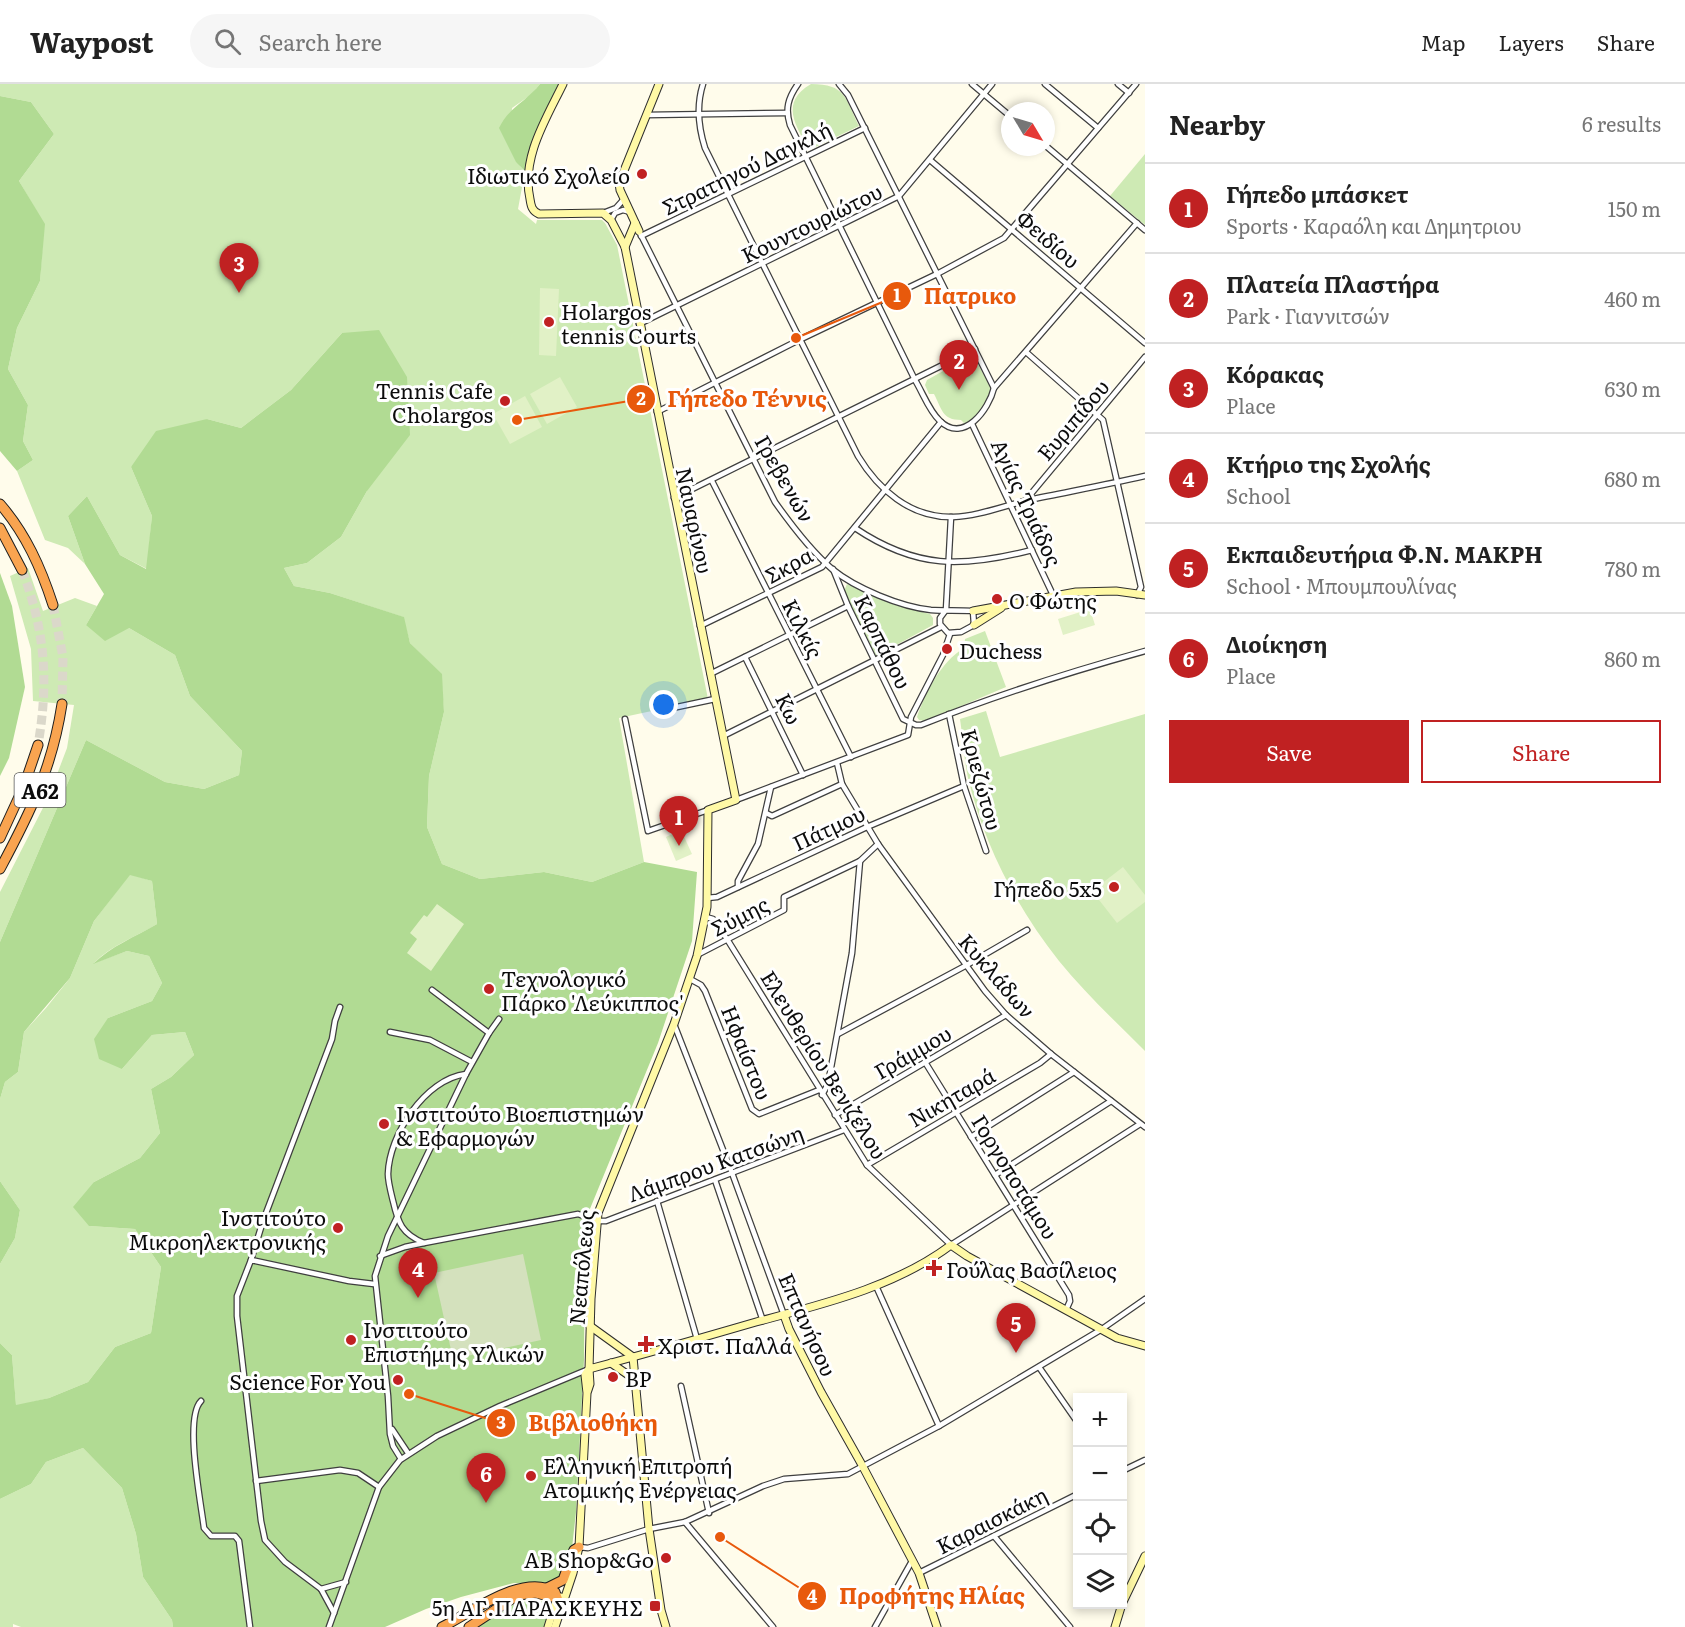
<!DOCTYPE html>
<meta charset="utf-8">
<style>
body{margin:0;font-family:Literata,serif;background:#f6f6f6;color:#222}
.controls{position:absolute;right:18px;bottom:18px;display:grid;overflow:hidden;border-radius:0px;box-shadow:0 3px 9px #0003}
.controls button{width:54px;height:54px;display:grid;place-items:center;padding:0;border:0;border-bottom:2px solid #e0e0e0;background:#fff;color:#222;font:30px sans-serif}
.compass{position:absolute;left:1001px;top:18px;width:54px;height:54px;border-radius:50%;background:#fff;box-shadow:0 3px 9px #0003;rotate:128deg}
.you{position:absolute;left:664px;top:621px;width:21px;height:21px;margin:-15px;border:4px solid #fff;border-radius:50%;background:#1a73e8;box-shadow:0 0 0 9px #1a73e833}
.badge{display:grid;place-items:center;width:39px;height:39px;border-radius:50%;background:#c02122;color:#fff;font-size:20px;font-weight:700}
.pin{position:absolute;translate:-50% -50px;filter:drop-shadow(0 2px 3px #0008)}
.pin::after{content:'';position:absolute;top:32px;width:21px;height:18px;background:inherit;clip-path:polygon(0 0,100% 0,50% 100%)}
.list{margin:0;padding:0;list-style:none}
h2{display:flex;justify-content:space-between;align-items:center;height:78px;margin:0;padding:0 24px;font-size:26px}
h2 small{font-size:20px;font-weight:400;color:#767676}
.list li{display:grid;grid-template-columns:39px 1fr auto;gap:18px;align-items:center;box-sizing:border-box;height:90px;padding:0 24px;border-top:2px solid #e0e0e0}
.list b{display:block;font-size:22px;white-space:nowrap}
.list p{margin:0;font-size:20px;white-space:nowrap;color:#767676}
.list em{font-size:20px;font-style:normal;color:#767676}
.actions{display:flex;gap:12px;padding:18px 24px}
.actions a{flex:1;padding:14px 0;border:2px solid #c02122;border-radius:0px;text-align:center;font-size:21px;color:#c02122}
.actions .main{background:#c02122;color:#fff}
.icon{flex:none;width:33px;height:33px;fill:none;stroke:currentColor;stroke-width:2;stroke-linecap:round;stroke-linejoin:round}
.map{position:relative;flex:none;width:1145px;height:1543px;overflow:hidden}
header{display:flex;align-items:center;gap:36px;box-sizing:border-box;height:84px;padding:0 30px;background:#fff;border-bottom:2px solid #e0e0e0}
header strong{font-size:28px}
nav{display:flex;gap:33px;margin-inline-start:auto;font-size:21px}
.search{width:420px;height:54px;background:#f6f6f6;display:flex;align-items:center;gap:15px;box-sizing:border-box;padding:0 21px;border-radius:33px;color:#767676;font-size:22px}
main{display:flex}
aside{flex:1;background:#fff}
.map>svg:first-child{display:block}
.green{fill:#ceeab4}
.forest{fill:#b1db93}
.cemetery{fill:#d4e1bd}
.pitch{fill:#e1f1c6}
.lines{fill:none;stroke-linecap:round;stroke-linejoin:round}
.highway-tunnel{stroke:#dbd8ca;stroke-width:9;stroke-dasharray:9 4.5;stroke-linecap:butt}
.street-casing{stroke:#3f3f3f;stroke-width:7}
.secondary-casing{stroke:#2e2e2e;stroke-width:9}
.highway-casing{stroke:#1d1d1d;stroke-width:11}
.street{stroke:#fff;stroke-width:4.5}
.secondary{stroke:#fff9a6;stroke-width:7}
.highway{stroke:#f9a450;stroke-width:9}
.poi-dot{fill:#c02122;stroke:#fff;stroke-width:2}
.labels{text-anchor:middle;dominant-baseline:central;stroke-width:6;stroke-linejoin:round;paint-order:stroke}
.shield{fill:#fff;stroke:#555;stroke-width:1.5}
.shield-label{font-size:20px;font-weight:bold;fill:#0c0c0c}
.street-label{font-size:21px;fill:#0c0c0c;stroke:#fff}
.poi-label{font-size:21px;fill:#0c0c0c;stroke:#fff;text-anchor:start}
.leader{fill:none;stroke:#e8590c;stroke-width:2}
.callout-dot{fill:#e8590c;stroke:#fff;stroke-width:2}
.mark-label{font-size:18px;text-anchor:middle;font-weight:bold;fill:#fff}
.callout-label{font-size:22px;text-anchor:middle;font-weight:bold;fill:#e8590c;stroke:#fff;stroke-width:6;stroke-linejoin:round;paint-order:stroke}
</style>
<header>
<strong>Waypost</strong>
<div class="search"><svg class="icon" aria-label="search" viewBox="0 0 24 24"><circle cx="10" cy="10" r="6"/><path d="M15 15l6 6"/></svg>Search here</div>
<nav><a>Map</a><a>Layers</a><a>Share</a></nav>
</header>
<main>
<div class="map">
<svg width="1145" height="1543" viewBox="0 0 1145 1543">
<rect width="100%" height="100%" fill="#fffceb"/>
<!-- green -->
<g class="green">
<path d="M0 0H540L532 10 512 24C511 50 505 68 525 87L518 125 536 140 537 136H602L605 139 617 161 708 615 619 634 644 778 592 798 544 788 480 795 442 780 427 743 429 692 444 628 441 590 410 559 403 533 330 509 294 502 284 484 307 479 341 453 367 407 342 249 291 306 241 344 207 335 131 383 152 432 147 485 120 471 87 412 68 432 85 480 68 464 45 456 17 387 33 376 23 357 28 321 8 285 17 244 40 197 44 140 19 97 54 50 31 18 0 12Z"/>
<path d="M811 0C846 0 845 14 859 42L809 66C796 41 779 19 811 0Z"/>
<path d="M1145 70V141L1110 112Z"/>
<path d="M970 272 975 275 991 304C990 319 977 332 965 340L961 336C942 336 942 325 934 310H929L925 301 927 296Z"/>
<path d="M28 484 43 527 75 514 97 522 86 541 129 544 175 571 190 612 242 667 239 691 204 705 165 698 86 656 0 858V808L48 714 67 664 74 621 33 617 31 565 10 492Z"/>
<path d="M847 500 895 521 930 530 933 534V541L876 572 844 507Z"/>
<path d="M985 547 1006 603 926 637 919 636 917 633C926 607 941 578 964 564L965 555Z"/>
<path d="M986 627 1000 673 1145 630V967C1116 938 1085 909 1059 877 1017 824 984 761 968 694 964 675 963 655 960 635Z"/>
<path d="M130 790 152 797 157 840C136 853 111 861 94 879L127 867 149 872 162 899 152 917 108 934 122 985 152 951 185 948 194 971 171 993 151 1005 160 1049 140 1074 94 1098 89 1142 135 1145 161 1183 151 1249 115 1263 88 1298 49 1314 16 1322 12 1271 0 1259V1180L15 1154 20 1126 0 1097V1015L5 998 18 988 24 948 46 924 70 894 94 837Z"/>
<path d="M83 1364 122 1404 136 1450 143 1493 172 1536 173 1543H21L13 1540V1543H0V1415L31 1400 46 1378Z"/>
</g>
<!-- forest -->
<g class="forest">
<path d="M540 0H559L532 59 525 87 516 78 499 44C509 23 526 18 540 0Z"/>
<path d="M0 12 31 18 54 50 19 97 45 140 40 197 17 244 8 285 28 321 23 357 33 376 17 387 0 367Z"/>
<path d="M379 246 407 293 410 351 367 407 341 453 307 479 284 484 294 502 330 509 404 533 410 559 442 590 444 628 429 692 427 743 442 780 480 795 544 788 592 798 644 778 697 788 692 857 658 959 585 1137 584 1276 576 1428 572 1464 561 1494 546 1500 514 1499 461 1513 426 1525 385 1543H173L172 1536 143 1493 136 1450 122 1404 83 1364 46 1378 31 1400 0 1415V1259L12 1271 16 1321 49 1314 88 1298 115 1263 151 1249 161 1183 135 1145 89 1142 73 1123 94 1098 140 1074 160 1049 151 1005 171 993 194 971 185 948 152 951 122 985 99 975 94 955 108 934 152 917 162 899 149 872 127 867 93 880C111 862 135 853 157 840L152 797 130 791 94 837 70 894 24 948 18 988 5 998 0 1015V858L86 656 165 698 204 705 239 691 242 667 190 612 175 571 129 544 105 557 86 541 104 510 85 480 68 432 87 412 120 471 146 485 152 432 131 383 156 347 207 335 241 344 291 306 342 249Z"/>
<path d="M0 489 12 522 25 603 9 674 0 692Z"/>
<path d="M0 1097 20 1126 15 1154 0 1180Z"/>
<path d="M531 1516 553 1519 546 1543H478L513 1521Z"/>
</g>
<!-- cemetery -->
<path class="cemetery" d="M523 1170 541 1256 453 1275 434 1189Z"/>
<!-- pitch -->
<g class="pitch">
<path d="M540 204 559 205 556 272 539 271Z"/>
<path d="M560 293 577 323 547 340 530 310Z"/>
<path d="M525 312 542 343 510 360 493 330Z"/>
<path d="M1090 525 1095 541 1063 551 1058 535Z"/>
<path d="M681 746 692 770 676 777 666 753Z"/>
<path d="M1123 783 1145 811V818L1117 839 1092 807Z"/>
<path d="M437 820 464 840 431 887 407 869 417 855 410 849 424 831 427 833Z"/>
</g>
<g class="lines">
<!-- highway-tunnel -->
<g class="highway-tunnel">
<path d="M22 486C45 546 49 597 38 661"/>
<path d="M53 521 63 573 62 620"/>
</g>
<!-- street casing -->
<g class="street-casing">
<g id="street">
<path d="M703 0C696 22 698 42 705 64L858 372C878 405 910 434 953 433 979 432 1003 422 1029 416 1067 408 1106 401 1145 392"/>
<path d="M798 0C788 14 785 25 790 41L915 296C923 309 929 327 940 337 964 360 989 325 994 304L1137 139"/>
<path d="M839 0 848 11 994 304"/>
<path d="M972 0 1010 32"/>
<path d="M1045 0 1098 44"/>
<path d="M1118 0 1129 9"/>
<path d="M646 31 787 29"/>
<path d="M1046 62 1145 146"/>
<path d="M930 76 1145 259"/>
<path d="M603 129 616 124 624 115"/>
<path d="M611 136 615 129 623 126 630 128"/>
<path d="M639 147 775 418C792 442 810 466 832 485 855 504 901 523 931 526 944 527 959 526 973 527L974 541 961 548 948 549 940 540V534L946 526"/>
<path d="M641 152 865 44"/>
<path d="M639 240 899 112 992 0"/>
<path d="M1026 268 1103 336 1141 503 1137 511"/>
<path d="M657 328 799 256 937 190 1004 154 1136 0"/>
<path d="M972 340 1053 511"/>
<path d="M712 397 851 673"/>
<path d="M674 414 975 265"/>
<path d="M1025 417 1145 273"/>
<path d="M855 444C916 485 962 484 1032 466"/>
<path d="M833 485 848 522 903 635 916 641H921C994 612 1069 588 1145 567"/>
<path d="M946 526 951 433"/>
<path d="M700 542 822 483 941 338"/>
<path d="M745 573 803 691"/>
<path d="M710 590 848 522"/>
<path d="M663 626 715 615"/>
<path d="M949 630 964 702 986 767"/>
<path d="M625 635 648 747 708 726"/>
<path d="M723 652 941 543"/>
<path d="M837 679 842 700 878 760 985 907 1006 931 1051 970 1145 1043"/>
<path d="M736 716 908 651 911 633 943 571 950 550"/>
<path d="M766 729 772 732 842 700"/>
<path d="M738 803V797L758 760 771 703"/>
<path d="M707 814 717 813 867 743 964 702"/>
<path d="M706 833 713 835 727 855 867 1081 951 1161 1140 1040"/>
<path d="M697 871 784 826V813L860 777 878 760"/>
<path d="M690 895 701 901 705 907 752 1025 759 1030 819 1006"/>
<path d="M432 906 489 949"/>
<path d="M674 940 732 1089 784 1231"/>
<path d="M390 948 430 956 472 978"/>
<path d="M838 950 965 882 1027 846"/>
<path d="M925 978 1069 1211 1070 1217 1066 1226"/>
<path d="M822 1011 828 1000 852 869 860 777"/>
<path d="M835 1031 1006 931"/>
<path d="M971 1053 1074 988"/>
<path d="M867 1081 1040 979 1051 970"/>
<path d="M995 1091 1111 1017"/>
<path d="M715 1096 763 1237"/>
<path d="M657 1117 697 1255"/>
<path d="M424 1159C402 1150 398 1139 393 1117 391 1109 388 1098 388 1090 389 1051 425 995 466 990"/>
<path d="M380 1172 405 1163 424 1159 578 1130 597 1137H606L844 1046"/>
<path d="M251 1176 263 1137 332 955 335 937 340 923"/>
<path d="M876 1202 939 1342"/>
<path d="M1039 1283 1078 1339"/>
<path d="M681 1302 709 1429"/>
<path d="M201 1317C184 1334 201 1419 204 1444L211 1452H235L239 1457 250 1543"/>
<path d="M392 1345 408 1369"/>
<path d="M401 1375 393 1362 390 1350 388 1312 375 1192 388 1152 466 990 489 949 499 935"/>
<path d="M1122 1387 1145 1376"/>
<path d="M256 1397 340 1386 358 1389 379 1403"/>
<path d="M685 1438 773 1543"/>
<path d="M994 1452 1070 1543"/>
<path d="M579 1463 588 1464 649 1445 685 1438 763 1402 784 1395 848 1390 939 1342 1102 1245 1145 1215"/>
<path d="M919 1489 1078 1410"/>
<path d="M321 1505 346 1498"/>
<path d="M334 1529 321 1505 285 1478 265 1456 261 1437 237 1232V1212L251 1176 349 1197 374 1200"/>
<path d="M329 1543 379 1403 400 1376 437 1352 500 1322 589 1285"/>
<path d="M875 1543 912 1477"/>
</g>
</g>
<!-- secondary casing -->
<g class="secondary-casing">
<g id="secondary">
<path d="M563 0C546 35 521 74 530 115 531 122 532 127 539 130L603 129 611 136 625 163 736 716 708 726 707 823 697 872 674 940 598 1129 591 1215 589 1285C645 1270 701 1254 756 1238 823 1220 895 1203 951 1161L967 1172 1117 1254 1145 1262"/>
<path d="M639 147 620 106 619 99 659 0"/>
<path d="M625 163 635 139"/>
<path d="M973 527 1076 508 1116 507 1145 511"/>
<path d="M974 541 1001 524"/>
<path d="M784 1231 789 1245 821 1308 862 1381 919 1489 937 1543"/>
<path d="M590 1242 633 1273"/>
<path d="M633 1273 649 1445 661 1526 666 1543"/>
<path d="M611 1279 634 1295"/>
<path d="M1122 1520 1145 1472"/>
<path d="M548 1543 557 1514 561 1513"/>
<path d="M555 1543 573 1489 579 1463 587 1309 585 1291 589 1285 590 1300 587 1309"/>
<path d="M1115 1543 1122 1520"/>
</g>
</g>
<!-- highway casing -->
<g class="highway-casing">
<g id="highway">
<path d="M0 420C26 450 41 484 53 521"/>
<path d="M0 444 22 486"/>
<path d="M0 754 24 702 38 661"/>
<path d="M0 785C30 729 52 685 62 620"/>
<path d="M547 1504 563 1496 574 1466 579 1463"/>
<path d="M442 1543C471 1529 523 1488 555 1508L557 1514"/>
<path d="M469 1543 518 1511 536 1509 557 1514"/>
</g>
</g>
<!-- street -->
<use href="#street" class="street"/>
<!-- secondary -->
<use href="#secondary" class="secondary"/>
<!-- highway -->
<use href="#highway" class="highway"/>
</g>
<!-- markers -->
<g class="poi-dot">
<circle cx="642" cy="90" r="6"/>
<circle cx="549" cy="238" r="6"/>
<circle cx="505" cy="317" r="6"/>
<circle cx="997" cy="515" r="6"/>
<circle cx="947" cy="565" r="6"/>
<circle cx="1114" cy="803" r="6"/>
<circle cx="489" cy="905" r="6"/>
<circle cx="384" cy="1040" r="6"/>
<circle cx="338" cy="1144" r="6"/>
<path d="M931 1175h6v6h6v6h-6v6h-6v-6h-6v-6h6z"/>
<circle cx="351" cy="1256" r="6"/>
<path d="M643 1251h6v6h6v6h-6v6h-6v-6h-6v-6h6z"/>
<circle cx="613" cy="1293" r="6"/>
<circle cx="398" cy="1296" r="6"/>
<circle cx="531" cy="1392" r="6"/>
<circle cx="666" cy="1474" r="6"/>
<rect x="649" y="1516" width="12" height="12" rx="3"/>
</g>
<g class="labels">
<!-- shield labels -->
<rect class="shield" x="14.5" y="689" width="51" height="34" rx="4.5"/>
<g class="shield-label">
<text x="40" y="706">Α62</text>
</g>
<!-- street labels -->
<g class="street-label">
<text transform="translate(746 83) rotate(-26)">Στρατηγού Δαγκλή</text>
<text transform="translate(811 138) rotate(-26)">Κουντουριώτου</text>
<text transform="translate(1049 154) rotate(41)">Φειδίου</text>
<text transform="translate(1072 335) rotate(-50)">Ευριπίδου</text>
<text transform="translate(786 394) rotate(60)">Γρεβενών</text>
<text transform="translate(1028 418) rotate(65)">Αγίας Τριάδος</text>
<text transform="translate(696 436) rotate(78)">Ναυαρίνου</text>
<text transform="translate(788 480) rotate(-29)">Σκρα</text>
<text transform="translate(804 544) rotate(63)">Κιλκίς</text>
<text transform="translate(884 557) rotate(64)">Καρπάθου</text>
<text transform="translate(790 624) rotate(64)">Κω</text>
<text transform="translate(983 695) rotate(75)">Κριεζώτου</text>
<text transform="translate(828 743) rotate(-25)">Πάτμου</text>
<text transform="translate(739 831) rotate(-27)">Σύμης</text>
<text transform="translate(998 891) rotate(49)">Κυκλάδων</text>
<text transform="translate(912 967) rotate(-30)">Γράμμου</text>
<text transform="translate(748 968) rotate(68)">Ηφαίστου</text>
<text transform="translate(825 980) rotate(58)">Ελευθερίου Βενιζέλου</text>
<text transform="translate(951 1012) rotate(-30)">Νικηταρά</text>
<text transform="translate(715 1078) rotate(-20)">Λάμπρου Κατσώνη</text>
<text transform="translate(1016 1092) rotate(58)">Γοργοποτάμου</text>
<text transform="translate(580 1183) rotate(-85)">Νεαπόλεως</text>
<text transform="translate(809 1240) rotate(66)">Επτανήσου</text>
<text transform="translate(991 1435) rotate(-27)">Καραισκάκη</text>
</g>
<!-- poi labels -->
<g class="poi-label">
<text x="630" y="90" text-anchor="end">Ιδιωτικό Σχολείο</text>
<text x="561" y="226">Holargos<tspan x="561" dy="24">tennis Courts</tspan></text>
<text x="493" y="305" text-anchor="end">Tennis Cafe<tspan x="493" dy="24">Cholargos</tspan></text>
<text x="1009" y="515">Ο Φώτης</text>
<text x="959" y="565">Duchess</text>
<text x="1102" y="803" text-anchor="end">Γήπεδο 5x5</text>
<text x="501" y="893">Τεχνολογικό<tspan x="501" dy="24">Πάρκο 'Λεύκιππος'</tspan></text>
<text x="396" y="1028">Ινστιτούτο Βιοεπιστημών<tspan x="396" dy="24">&amp; Εφαρμογών</tspan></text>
<text x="326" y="1132" text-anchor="end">Ινστιτούτο<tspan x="326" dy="24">Μικροηλεκτρονικής</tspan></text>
<text x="946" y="1184">Γούλας Βασίλειος</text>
<text x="363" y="1244">Ινστιτούτο<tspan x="363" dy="24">Επιστήμης Υλικών</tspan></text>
<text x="658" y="1260">Χριστ. Παλλά</text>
<text x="625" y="1293">BP</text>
<text x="386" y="1296" text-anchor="end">Science For You</text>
<text x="543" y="1380">Ελληνική Επιτροπή<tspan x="543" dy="24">Ατομικής Ενέργειας</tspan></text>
<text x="654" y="1474" text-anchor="end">ΑΒ Shop&amp;Go</text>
<text x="643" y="1522" text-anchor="end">5η ΑΓ.ΠΑΡΑΣΚΕΥΗΣ</text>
</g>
</g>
<!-- callouts -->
<path class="leader" d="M796 254L897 212M517 336L641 315M409 1310L501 1339M720 1453L812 1512"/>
<g class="callout-dot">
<circle cx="796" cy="254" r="6"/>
<circle cx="517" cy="336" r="6"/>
<circle cx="409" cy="1310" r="6"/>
<circle cx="720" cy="1453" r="6"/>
<circle cx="897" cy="212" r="15"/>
<circle cx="641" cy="315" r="15"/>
<circle cx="501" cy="1339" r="15"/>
<circle cx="812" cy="1512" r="15"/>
</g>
<g class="mark-label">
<text x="897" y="218">1</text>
<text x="641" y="321">2</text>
<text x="501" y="1345">3</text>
<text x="812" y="1519">4</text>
</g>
<g class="callout-label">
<text x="970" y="220">Πατρικο</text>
<text x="747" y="323">Γήπεδο Τέννις</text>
<text x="593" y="1347">Βιβλιοθήκη</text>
<text x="932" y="1520">Προφήτης Ηλίας</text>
</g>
</svg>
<div class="controls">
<button>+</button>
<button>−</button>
<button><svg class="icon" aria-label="locate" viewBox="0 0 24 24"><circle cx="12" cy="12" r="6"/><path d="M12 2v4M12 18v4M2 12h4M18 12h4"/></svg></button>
<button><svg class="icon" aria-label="layers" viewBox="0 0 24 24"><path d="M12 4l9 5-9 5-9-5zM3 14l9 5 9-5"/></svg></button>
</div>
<svg class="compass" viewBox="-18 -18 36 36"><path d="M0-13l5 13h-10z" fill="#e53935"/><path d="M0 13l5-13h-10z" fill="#767676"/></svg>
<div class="you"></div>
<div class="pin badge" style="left:679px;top:762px">1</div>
<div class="pin badge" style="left:959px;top:306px">2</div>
<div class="pin badge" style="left:239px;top:209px">3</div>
<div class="pin badge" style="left:418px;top:1214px">4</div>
<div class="pin badge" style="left:1016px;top:1269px">5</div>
<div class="pin badge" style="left:486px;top:1419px">6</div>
</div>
<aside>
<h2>Nearby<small>6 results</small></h2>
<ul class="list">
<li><span class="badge">1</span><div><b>Γήπεδο μπάσκετ</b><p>Sports · Καραόλη και Δημητριου</p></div><em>150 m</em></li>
<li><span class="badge">2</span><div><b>Πλατεία Πλαστήρα</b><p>Park · Γιαννιτσών</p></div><em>460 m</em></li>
<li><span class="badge">3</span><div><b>Κόρακας</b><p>Place</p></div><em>630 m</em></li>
<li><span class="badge">4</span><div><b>Κτήριο της Σχολής</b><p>School</p></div><em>680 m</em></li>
<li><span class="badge">5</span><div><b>Εκπαιδευτήρια Φ.Ν. ΜΑΚΡΗ</b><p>School · Μπουμπουλίνας</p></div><em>780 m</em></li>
<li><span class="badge">6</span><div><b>Διοίκηση</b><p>Place</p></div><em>860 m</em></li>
</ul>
<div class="actions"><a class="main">Save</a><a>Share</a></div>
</aside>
</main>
